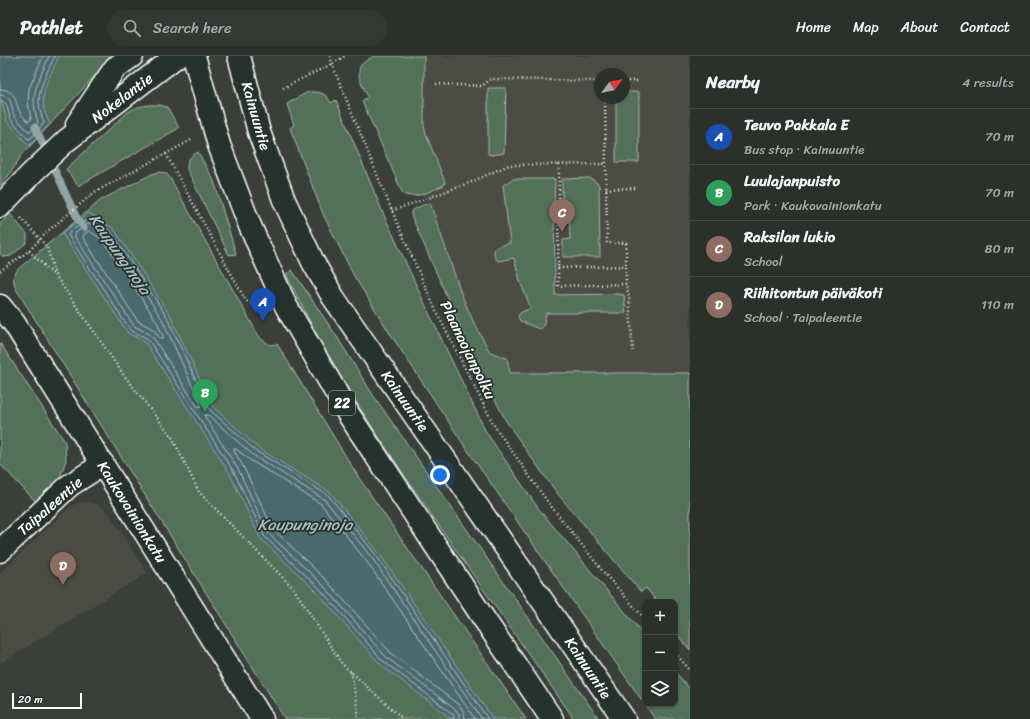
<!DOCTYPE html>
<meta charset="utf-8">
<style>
body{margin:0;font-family:Sriracha,sans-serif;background:#343833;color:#f1f3f6}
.controls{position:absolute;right:12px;bottom:12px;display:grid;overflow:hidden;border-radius:8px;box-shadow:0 1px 3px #0004}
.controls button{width:36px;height:36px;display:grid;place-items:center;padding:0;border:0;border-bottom:1px solid #484b47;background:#2c302b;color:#f1f3f6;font:20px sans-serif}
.compass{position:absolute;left:594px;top:12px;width:36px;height:36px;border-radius:50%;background:#2c302b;box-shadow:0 1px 3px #0004;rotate:58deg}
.scale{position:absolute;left:12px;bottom:10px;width:70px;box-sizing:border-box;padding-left:4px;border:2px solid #fff;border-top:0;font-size:11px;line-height:14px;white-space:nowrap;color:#fff;-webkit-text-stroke:3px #26332d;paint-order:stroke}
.you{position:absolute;left:440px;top:419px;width:14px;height:14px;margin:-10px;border:3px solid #fff;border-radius:50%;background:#1a73e8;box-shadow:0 0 0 6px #1a73e833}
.badge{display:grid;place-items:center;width:26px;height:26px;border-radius:50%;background:#ff9aa2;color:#fff;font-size:13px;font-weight:700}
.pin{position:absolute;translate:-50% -33px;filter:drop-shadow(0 1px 2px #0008)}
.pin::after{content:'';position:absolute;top:21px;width:14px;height:12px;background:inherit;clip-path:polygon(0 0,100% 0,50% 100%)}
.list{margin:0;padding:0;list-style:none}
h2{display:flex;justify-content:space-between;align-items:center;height:52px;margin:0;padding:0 16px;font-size:17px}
h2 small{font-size:13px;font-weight:400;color:#a6a9a9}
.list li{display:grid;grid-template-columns:26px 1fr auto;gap:12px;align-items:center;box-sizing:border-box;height:56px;padding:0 16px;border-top:1px solid #484b47}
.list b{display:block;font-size:15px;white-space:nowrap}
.list p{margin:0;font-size:13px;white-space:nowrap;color:#a6a9a9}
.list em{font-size:13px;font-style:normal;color:#a6a9a9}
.icon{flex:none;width:22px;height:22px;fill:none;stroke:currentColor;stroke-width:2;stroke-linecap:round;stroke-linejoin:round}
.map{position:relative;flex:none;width:690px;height:663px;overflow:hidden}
header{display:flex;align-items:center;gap:24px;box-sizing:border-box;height:56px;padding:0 20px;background:#2c302b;border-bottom:1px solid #484b47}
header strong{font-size:19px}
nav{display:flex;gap:22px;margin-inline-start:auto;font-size:14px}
.search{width:280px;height:36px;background:#343833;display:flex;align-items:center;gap:10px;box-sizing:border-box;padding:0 14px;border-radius:22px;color:#a6a9a9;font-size:15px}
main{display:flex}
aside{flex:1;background:#2c302b}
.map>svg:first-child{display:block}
.built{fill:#4c4d45;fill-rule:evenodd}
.green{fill:#527058;stroke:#a8b8ac}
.water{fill:#48696e;stroke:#91a5a8}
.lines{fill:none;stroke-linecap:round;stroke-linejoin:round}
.shore{stroke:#b6c3c5;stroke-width:1}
.stream{stroke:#91a5a8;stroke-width:7}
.minor-casing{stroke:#fff;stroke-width:25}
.tertiary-casing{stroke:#fff;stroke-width:25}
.trunk-casing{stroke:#fff;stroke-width:25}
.path{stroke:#fff;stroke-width:2.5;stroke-dasharray:1 3;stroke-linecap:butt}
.minor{stroke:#26332d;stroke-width:22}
.tertiary{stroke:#26332d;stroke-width:22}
.trunk{stroke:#26332d;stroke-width:22}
.labels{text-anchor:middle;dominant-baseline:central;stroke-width:3.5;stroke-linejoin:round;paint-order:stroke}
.shield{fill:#26332d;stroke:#bec2c0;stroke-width:1}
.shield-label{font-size:14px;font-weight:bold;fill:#fff}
.street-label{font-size:15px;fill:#fff;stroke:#26332d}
.water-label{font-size:16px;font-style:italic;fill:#adbcbe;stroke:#26332d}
</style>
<header>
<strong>Pathlet</strong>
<div class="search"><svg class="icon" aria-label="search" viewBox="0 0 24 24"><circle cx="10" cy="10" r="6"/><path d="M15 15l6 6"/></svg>Search here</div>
<nav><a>Home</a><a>Map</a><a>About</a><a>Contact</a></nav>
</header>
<main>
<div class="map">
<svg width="690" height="663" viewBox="0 0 690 663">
<rect width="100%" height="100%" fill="#3a4039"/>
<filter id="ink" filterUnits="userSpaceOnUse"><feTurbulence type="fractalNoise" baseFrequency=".025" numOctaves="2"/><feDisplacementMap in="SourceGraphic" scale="8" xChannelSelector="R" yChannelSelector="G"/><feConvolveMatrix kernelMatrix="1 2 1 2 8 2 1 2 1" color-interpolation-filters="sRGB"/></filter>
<g filter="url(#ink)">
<!-- built -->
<g class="built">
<path d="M424 0H690V344H506L486 308 431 163 423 138 444 129 426 78 424 70ZM600 18H624V42H600Z"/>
<path d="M81 446H88L96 448 104 453 110 459 147 517 0 607V517L67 454 73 449Z"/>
</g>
<!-- green -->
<g class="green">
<path d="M0 0H113L21 100 11 116 1 130 0 129Z"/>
<path d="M373 0H424V70L426 78 445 126 444 129C432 134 416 144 403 138L362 45 368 41C364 32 354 17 362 8 365 5 370 3 373 0Z"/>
<path d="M488 32H506L504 97 492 99 488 98Z"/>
<path d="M311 36C321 36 326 37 331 47L336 44 383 157 429 257 486 376 538 452 645 580V648H675V616L690 633V663H655L464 389 391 279 354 220 323 158 290 72 294 69 287 48 306 37Z"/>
<path d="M624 36H639V106H616V42H624Z"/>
<path d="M149 49H160L167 51 179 72 78 130 66 113 128 56 138 51Z"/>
<path d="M198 96 214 125 236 198 229 199 187 113C187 102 190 101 198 96Z"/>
<path d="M159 116 166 117 170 122 260 282 270 289 277 288 359 422 526 663H285L16 233 13 222 18 213 101 144 152 118Z"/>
<path d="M589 122 596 126 599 129 600 201H563V184L570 183 569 148H562V123Z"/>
<path d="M513 123H555L554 148 555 239 619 238 624 239 626 257H546L543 271 542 272 539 273 520 265 518 260 520 257 531 252 521 228 514 202 498 205C495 202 494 200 494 196 494 189 504 189 510 187L503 129Z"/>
<path d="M430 147 462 240 474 267 490 296 507 302 510 317H690V594L675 576V546H652L655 543 646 532 641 536 557 437 531 401 506 365 476 307 411 159V156C416 151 423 149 430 147Z"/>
<path d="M10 158 27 178V184L26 187 11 200 4 201 0 198V168Z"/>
<path d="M292 214 337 281 373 339 599 663H574C522 588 469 514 418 439 386 392 354 345 326 296 312 270 299 244 286 218Z"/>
<path d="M0 287 65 386 66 404 59 424 37 447 0 408Z"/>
</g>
<!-- water -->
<g class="water">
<path d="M0 0H59C48 26 35 40 50 68L29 90 7 65 3 51 0 42Z"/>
<path d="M89 157 114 173 170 259 212 350 258 392 331 437 379 497 493 663H452L380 608 316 535 260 482 230 418 145 286 128 277 62 177Z"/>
</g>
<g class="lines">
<!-- shore -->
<g class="shore">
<path d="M0 33C18 34 14 47 21 58 23 60 25 63 27 65H30L31 63 28 46 29 33 43 0"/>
<path d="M0 39C14 40 10 52 15 61 19 66 24 70 28 75H31L38 66C28 39 39 25 49 0"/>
<path d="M0 44C9 46 7 56 11 63 14 68 23 77 28 83H30L44 67C42 61 39 53 39 46 38 33 49 12 55 0"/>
<path d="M88 168H90L107 180 162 263 201 349 200 351 197 350 152 280 149 278 134 270 75 181V178Z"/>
<path d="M91 176 103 184 157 266 163 280V282H160L153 273 138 265 83 182V179L89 175Z"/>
<path d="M454 663 453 658 383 605 319 532 264 480 234 416 148 283 130 274 68 179 69 177 89 162 111 176 167 261 209 353 256 395 329 440 376 499 488 663"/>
<path d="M459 663V658L456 654 387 602 322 528 268 477 238 413 205 361V359H208L253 399 325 444 372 502 482 663"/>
<path d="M465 663 464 656 460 650 391 597 326 524 273 473 244 412 234 395V393H236L250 404 321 448 367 506 475 663"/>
</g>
<!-- stream -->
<path class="stream" d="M35 71 78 164 84 172"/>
<!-- minor casing -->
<g class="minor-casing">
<g id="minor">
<path d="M0 250 14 267 262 663"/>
<path d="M0 495 70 429 103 408"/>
</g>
</g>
<!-- tertiary casing -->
<g class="tertiary-casing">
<g id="tertiary">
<path d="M77 68 115 12 132 0"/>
<path d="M0 150 33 116 67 84 177 0"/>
</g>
</g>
<!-- trunk casing -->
<g class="trunk-casing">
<g id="trunk">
<path d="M194 0 219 89 250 170 286 250 349 359 484 563 552 663"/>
<path d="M239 0 259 76 284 144 313 206 333 241 364 286 624 663"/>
</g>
</g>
<!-- path -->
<g class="path">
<path d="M330 0 332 8 392 155 436 255 495 371 547 445 605 518 645 563"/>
<path d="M605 18V15"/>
<path d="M624 25H639"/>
<path d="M436 28 482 30 491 23 600 25"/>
<path d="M283 32 332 8 345 0"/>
<path d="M605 42 607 187H626V228L629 241 633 295"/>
<path d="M166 98 246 245 255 249"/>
<path d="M559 109 558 230 626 228"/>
<path d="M606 133 636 132"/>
<path d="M392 155 469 127 509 109 606 108"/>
<path d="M21 162 47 191 55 219 123 318 172 381 199 436 294 533 342 608 403 663"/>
<path d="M29 195 54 219"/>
<path d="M558 212 626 210"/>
<path d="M0 215 29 195 49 174 95 136 193 83"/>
<path d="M675 597 690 614"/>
<path d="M351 616 358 656 357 663"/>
</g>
<!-- minor -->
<use href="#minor" class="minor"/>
<!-- tertiary -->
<use href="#tertiary" class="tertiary"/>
<!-- trunk -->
<use href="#trunk" class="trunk"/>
</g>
</g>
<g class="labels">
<!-- shield labels -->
<rect class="shield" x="329" y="335" width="26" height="24" rx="3"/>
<g class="shield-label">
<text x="342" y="347">22</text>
</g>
<!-- street labels -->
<g class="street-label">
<text transform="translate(122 42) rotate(-37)">Nokelantie</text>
<text transform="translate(256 60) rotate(74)">Kainuuntie</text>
<text transform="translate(468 294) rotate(64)">Plaanaojanpolku</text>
<text transform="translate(405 345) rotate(55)">Kainuuntie</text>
<text transform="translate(50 450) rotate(-41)">Taipaleentie</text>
<text transform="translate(132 456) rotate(58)">Kaukovainionkatu</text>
<text transform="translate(588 612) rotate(56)">Kainuuntie</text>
</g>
<!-- water labels -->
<g class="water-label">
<text transform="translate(120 198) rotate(55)">Kaupunginoja</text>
<text x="305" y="468">Kaupunginoja</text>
</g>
</g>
</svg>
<div class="controls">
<button>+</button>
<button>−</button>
<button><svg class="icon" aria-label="layers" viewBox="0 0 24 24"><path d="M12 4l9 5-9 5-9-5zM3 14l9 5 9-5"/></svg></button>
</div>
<svg class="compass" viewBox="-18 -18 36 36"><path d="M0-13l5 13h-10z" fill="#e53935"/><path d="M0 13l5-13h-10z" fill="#a6a9a9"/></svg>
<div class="scale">20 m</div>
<div class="you"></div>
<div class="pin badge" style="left:263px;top:265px;background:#1a4fb4">A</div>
<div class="pin badge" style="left:205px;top:356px;background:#2e9e5b">B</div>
<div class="pin badge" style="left:562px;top:176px;background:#8d6e63">C</div>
<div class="pin badge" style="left:63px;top:529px;background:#8d6e63">D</div>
</div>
<aside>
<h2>Nearby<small>4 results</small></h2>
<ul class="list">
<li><span class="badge" style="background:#1a4fb4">A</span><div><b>Teuvo Pakkala E</b><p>Bus stop · Kainuuntie</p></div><em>70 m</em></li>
<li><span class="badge" style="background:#2e9e5b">B</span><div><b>Luulajanpuisto</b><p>Park · Kaukovainionkatu</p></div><em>70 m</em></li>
<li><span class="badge" style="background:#8d6e63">C</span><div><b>Raksilan lukio</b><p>School</p></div><em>80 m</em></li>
<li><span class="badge" style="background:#8d6e63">D</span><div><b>Riihitontun päiväkoti</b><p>School · Taipaleentie</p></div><em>110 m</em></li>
</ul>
</aside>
</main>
